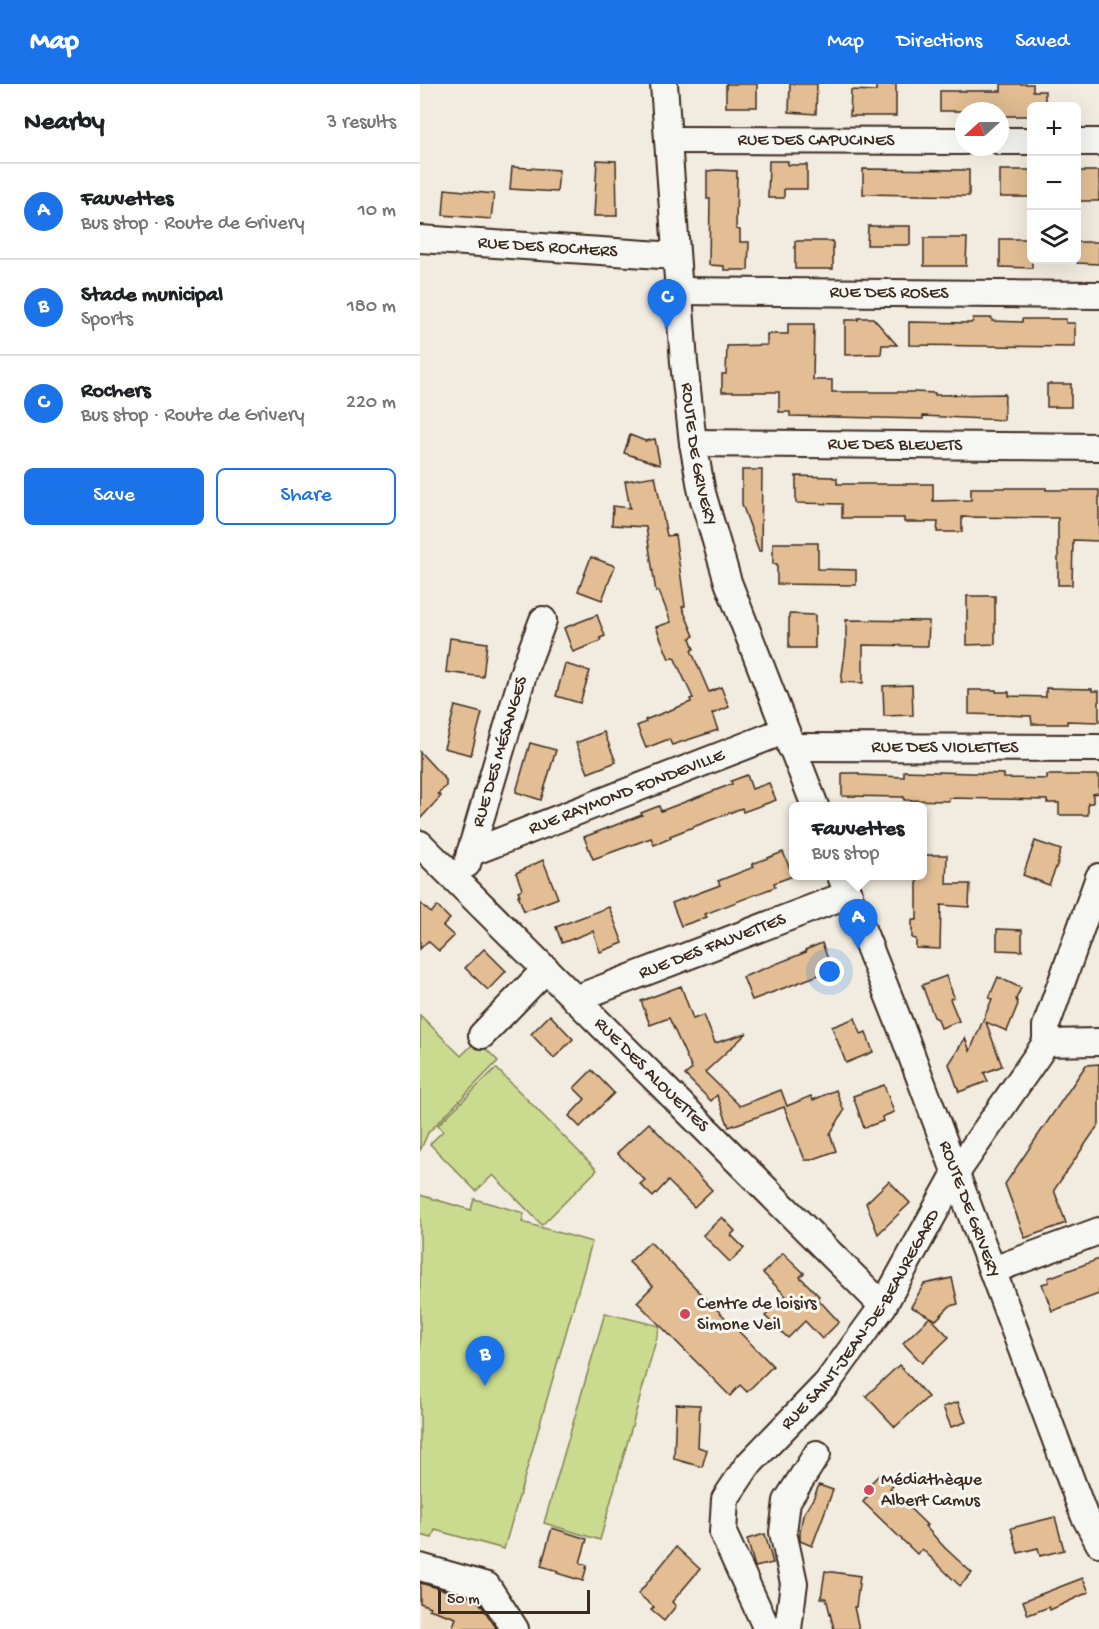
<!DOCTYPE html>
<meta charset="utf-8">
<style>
body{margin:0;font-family:"Gochi Hand",sans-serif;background:#f2f2f2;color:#202124}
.controls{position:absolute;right:18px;top:18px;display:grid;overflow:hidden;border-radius:9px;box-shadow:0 6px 24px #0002}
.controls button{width:54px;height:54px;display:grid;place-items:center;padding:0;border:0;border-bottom:2px solid #e0e0e0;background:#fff;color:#202124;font:30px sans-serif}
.compass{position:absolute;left:535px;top:18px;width:54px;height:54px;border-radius:50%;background:#fff;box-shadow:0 6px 24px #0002;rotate:249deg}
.scale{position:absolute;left:18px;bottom:15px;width:152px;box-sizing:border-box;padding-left:6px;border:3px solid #3b2a1e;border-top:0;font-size:16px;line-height:21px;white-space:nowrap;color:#3b2a1e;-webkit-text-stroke:4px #f6f6f2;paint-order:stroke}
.you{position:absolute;left:410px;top:888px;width:21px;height:21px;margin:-15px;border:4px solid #fff;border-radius:50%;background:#1a73e8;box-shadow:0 0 0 9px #1a73e833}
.badge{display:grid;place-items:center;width:39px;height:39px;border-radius:50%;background:#1a73e8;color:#fff;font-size:20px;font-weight:700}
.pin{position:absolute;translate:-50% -50px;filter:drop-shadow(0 2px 3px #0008)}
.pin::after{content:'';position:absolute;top:32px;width:21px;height:18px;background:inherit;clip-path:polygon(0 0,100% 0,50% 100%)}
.popup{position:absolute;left:369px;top:718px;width:138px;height:78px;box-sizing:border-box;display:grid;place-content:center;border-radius:9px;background:#fff;filter:drop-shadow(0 2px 4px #0005);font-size:20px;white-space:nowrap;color:#757577}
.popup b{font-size:22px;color:#202124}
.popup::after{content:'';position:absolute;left:50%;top:100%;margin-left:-12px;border:12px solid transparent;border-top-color:#fff}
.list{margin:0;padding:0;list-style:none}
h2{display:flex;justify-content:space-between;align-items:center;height:78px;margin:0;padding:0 24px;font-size:26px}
h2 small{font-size:20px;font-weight:400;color:#757577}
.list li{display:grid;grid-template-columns:39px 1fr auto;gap:18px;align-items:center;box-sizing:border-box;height:96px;padding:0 24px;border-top:2px solid #e0e0e0}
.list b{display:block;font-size:22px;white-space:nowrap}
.list p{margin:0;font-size:20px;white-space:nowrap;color:#757577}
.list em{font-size:20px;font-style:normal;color:#757577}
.actions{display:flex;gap:12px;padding:18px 24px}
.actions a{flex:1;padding:14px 0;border:2px solid #1a73e8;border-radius:9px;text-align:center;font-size:21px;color:#1a73e8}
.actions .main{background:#1a73e8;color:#fff}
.icon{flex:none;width:33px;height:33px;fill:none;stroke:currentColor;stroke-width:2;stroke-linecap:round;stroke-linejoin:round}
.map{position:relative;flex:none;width:679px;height:1545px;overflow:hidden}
header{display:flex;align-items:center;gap:36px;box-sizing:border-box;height:84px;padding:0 30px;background:#1a73e8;color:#fff}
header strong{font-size:28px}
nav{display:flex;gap:33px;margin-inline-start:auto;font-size:21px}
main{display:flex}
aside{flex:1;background:#fff}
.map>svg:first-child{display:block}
.built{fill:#eedec8}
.green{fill:#cada8e;stroke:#828256;stroke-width:1.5}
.building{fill:#e3be94;stroke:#3b2a1e;stroke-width:1.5}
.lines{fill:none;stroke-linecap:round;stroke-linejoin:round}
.minor-casing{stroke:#3b2a1e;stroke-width:30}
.minor{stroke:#f6f6f2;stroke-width:26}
.poi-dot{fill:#d1495b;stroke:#f6f6f2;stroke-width:2}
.labels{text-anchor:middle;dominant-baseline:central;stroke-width:6;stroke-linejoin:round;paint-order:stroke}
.street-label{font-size:18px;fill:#3b2a1e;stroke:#f6f6f2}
.poi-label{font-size:18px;fill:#3b2a1e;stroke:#f6f6f2;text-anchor:start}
</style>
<header>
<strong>Map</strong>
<nav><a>Map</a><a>Directions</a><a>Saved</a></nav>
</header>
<main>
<aside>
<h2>Nearby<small>3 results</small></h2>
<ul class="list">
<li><span class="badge">A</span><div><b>Fauvettes</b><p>Bus stop · Route de Grivery</p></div><em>10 m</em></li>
<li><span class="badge">B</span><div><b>Stade municipal</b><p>Sports</p></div><em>180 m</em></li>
<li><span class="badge">C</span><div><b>Rochers</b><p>Bus stop · Route de Grivery</p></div><em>220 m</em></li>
</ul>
<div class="actions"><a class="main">Save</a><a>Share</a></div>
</aside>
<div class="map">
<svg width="679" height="1545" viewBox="0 0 679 1545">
<rect width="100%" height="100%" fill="#f2ebdf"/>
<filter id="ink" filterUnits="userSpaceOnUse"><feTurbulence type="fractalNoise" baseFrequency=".0167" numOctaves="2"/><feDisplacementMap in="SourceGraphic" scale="12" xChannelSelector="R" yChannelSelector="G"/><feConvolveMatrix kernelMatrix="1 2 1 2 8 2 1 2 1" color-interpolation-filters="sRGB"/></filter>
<g filter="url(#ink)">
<!-- built -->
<path class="built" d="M0 1490 61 1513 81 1545H0Z"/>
<!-- green -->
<g class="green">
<path d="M0 931 41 972 57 956 78 977 8 1049 0 1067Z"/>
<path d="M76 984 177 1086 122 1141 73 1091 56 1107 10 1060 23 1047 18 1041Z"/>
<path d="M0 1111 51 1126 54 1115 104 1129 102 1138 172 1158 84 1465 15 1446 12 1454 0 1451Z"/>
<path d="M185 1229 240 1242 180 1456 124 1439Z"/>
</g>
<!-- building -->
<g class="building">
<rect x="306" y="0" width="31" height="23"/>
<path d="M370 0H397L396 30 369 28Z"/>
<path d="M456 0H476V32H430L431 6 456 7Z"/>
<path d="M581 0H613V7H625V22H612V32H581V27H520V7H581Z"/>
<path d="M177 76 196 77 197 132H174Z"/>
<path d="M349 77H368V81H387V105H364V114H348Z"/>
<path d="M92 83 139 86 137 108 90 105Z"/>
<path d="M443 85 549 86V112L443 110Z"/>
<path d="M297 86 317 87 316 145 320 146V158H329L328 186H304V182L289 181 290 115H287V87Z"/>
<path d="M580 86H610V89H612V113H580Z"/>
<rect x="657" y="87" width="22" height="30"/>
<path d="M25 105 74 110 71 135 23 131Z"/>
<path d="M448 142H490V161H447Z"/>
<path d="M504 154H547L546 182H504Z"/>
<path d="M580 155H612V184L580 183Z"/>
<rect x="375" y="157" width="38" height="28"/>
<path d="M657 158H679V180L657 179Z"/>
<path d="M438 234H453L477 261H462L461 270 425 271V236H438Z"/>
<path d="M553 234H572V237L602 238V235H646V239H655V263L489 261V238L551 239 553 237Z"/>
<path d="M368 240H394L393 296H412V308H493L515 309V311L585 310 584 336 503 332V335L370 332V328H359V308H302V290H306L307 262 347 261V250H368Z"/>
<rect x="627" y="300" width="24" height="23"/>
<path d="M210 351 225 357 235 355 240 381 204 369Z"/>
<path d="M322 386H342L341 467H339L322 420Z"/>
<path d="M235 392 247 452 255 451 265 522 262 523 274 552 270 554 274 565 271 566 289 608 301 603 309 623 292 630 298 646 252 661 249 655 226 664 217 642 226 638 225 636 271 618 270 615 273 614 254 573 249 575 236 543 251 538 239 507 236 508 226 443 192 441 193 422 210 424 205 397Z"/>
<path d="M376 392 413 393V394H417V400H513V417L551 416V404H626V406H679V457L653 456 652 501H638V434L542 433V448H517L518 438H484V434H422V420L376 419Z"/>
<path d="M353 459H398V485L436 486V501L357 500V480H353Z"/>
<path d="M171 473 195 482 182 516 158 507Z"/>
<path d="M547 512H575V560L547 561Z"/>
<path d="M369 530 395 531V564H369Z"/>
<path d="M177 531 185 552 180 554 181 557 153 568 144 544Z"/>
<path d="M426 536 509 537 508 562 443 561V599L421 598 426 561Z"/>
<path d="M30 554 67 559 63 593 26 588Z"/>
<path d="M145 580 170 587 160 619 136 612Z"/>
<path d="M492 601 493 631 464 632 463 602Z"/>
<path d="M626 604 672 605V607H679V638L647 637V640H612L611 632 549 630V606H576V608H589V612L626 613Z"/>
<path d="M35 622 62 629 51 671 24 664Z"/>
<path d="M184 648 196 678 168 689 156 659Z"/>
<path d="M110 659 136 666 121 716 96 708Z"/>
<path d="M0 668 26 696V702L18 710 21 712 0 735Z"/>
<path d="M484 687 584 690V694L627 695V691H679V709L673 710V719H668V731H639V719H627V716L529 714V717L484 716V713L422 712V689H439V691L484 693Z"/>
<path d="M327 691 332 705 349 699 356 716 323 728 322 724 250 752 251 754 234 761 231 754 173 775 164 753 222 731 221 729 239 722 241 727 312 700 311 697Z"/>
<path d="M615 757 641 766 638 775 639 776 629 801 603 791Z"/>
<path d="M363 768 373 792 354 799 355 803 285 830 287 833 261 842 252 819 300 801 298 797 334 783 332 780Z"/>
<path d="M502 771H527L526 800H550L549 823 521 821 520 865 496 864V855L492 854V836H497V792H502Z"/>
<path d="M123 776 138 814 104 827 98 811H100L98 807 102 805 96 789Z"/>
<path d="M0 819 11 829 17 822 30 835 23 842 34 852 19 867 8 857 0 865Z"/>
<path d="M189 823 203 859 180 868 173 847 142 859 136 843Z"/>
<path d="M577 845 602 846V867L577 866Z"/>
<path d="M402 859 412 886 332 916 323 893 376 872 386 868 385 866Z"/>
<path d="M64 865 86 887 68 906 45 884Z"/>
<path d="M526 892 534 913 530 915 539 937 521 944 518 935 514 933 502 901Z"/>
<path d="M578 893 601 904 596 915 598 920 587 947 566 938 582 982 564 989 568 997 539 1008 529 980 545 954 550 967 572 915 569 914Z"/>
<path d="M261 902 273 935 284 931 295 959 327 949 285 988 320 1022 361 1006 367 1022 391 1012 393 1016 416 1006 424 1027 410 1050 416 1067 391 1076H385L364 1023 309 1043 297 1011 291 1017 265 991 272 985 249 934 230 941 221 917Z"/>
<path d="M130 931 153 955 134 974 111 950Z"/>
<path d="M435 934 441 950 446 948 453 968 426 979 412 943Z"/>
<path d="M679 980V1040L634 1106 646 1139 605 1154 585 1100 666 981Z"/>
<path d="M172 986 194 1009 160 1043 149 1032 165 1015 154 1004Z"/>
<path d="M464 1001 474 1028 462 1033 463 1037 444 1044 433 1012Z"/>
<path d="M229 1039 292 1106 274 1123 248 1097 233 1113 220 1100 225 1096 197 1069Z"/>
<path d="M469 1097 490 1119 458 1150 446 1119Z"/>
<path d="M302 1133 315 1147 311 1151 324 1164 310 1178 283 1151Z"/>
<path d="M230 1158 353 1282 327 1308 320 1301 310 1312 217 1218 233 1202 209 1178Z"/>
<path d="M363 1169 384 1189 380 1193 399 1212 397 1214 419 1238 402 1255 385 1237 368 1254 345 1232 366 1212 343 1189Z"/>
<path d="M679 1175V1210L632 1227 622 1200 629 1198 628 1194Z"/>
<path d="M532 1194 538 1220 530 1222 516 1236 491 1223 504 1200Z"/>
<path d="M510 1233 529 1253 502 1279 483 1259Z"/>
<path d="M479 1281 508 1313 475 1343 446 1312Z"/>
<path d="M538 1318 546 1338 531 1343 523 1323Z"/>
<path d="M256 1320 280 1321 278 1363 287 1366 282 1383 254 1375Z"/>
<path d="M460 1390 473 1402 470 1405 507 1441 505 1442 525 1464 552 1489 540 1502 502 1465 497 1470 443 1418 449 1411 444 1406Z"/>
<path d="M399 1401 413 1406 392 1462 380 1457V1447L383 1431 393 1415Z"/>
<path d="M635 1433 644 1466 620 1472 618 1464 598 1469 591 1444Z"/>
<path d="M132 1444 167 1455 160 1479 167 1481 163 1497 137 1489 138 1487 121 1482Z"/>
<path d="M345 1450 353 1479 335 1483 327 1455Z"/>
<path d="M256 1463 280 1485 252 1518 256 1522 244 1537 231 1526 234 1523 218 1510Z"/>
<path d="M405 1487 440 1492 436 1523H434L439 1545H414L406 1514H401Z"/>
<path d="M663 1494 669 1508 630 1526 629 1523 608 1531 603 1517Z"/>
<path d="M0 1499 57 1515 77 1545H32L36 1534 9 1525 10 1523 0 1519Z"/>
</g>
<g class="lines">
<!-- minor casing -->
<g class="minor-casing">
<g id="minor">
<path id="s1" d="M244 0 264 279 273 359 282 409 308 498 395 722"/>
<path id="s2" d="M248 56 544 57"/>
<path d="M580 57H612"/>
<path d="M656 58H679"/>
<path id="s3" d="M0 155 256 172"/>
<path id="s4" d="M259 207 679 211"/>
<path id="s5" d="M273 359 679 363"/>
<path id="s6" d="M371 663 679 664"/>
<path id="s7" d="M0 760 463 1222"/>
<path id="s8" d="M50 769 364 647"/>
<path id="s9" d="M47 780 105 584 123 536"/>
<path id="s10" d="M421 792 482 946 664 1431 679 1459"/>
<path id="s11" d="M155 915 429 810"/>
<path d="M62 951 126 885"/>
<path d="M626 959 679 958"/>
<path d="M573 1186 679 1147"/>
<path d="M0 1483 67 1502 95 1545"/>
<path id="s12" d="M347 1545 303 1449 305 1415 327 1382 407 1299 463 1222 536 1089 626 959V942L679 793"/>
<path d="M368 1545 374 1499 363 1448 367 1417 397 1370"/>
</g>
</g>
<!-- minor -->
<use href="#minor" class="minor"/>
</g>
</g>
<!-- markers -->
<g class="poi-dot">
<circle cx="265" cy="1230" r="6"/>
<circle cx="449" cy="1406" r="6"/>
</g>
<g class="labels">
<!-- street labels -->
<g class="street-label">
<text stroke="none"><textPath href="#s2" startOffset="148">RUE DES CAPUCINES</textPath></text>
<text stroke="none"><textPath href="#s3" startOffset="128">RUE DES ROCHERS</textPath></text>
<text stroke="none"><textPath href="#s4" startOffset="210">RUE DES ROSES</textPath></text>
<text stroke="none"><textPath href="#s5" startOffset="202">RUE DES BLEUETS</textPath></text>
<text stroke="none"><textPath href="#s1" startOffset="372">ROUTE DE GRIVERY</textPath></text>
<text stroke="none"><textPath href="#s6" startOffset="154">RUE DES VIOLETTES</textPath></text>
<text stroke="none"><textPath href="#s9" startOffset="117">RUE DES MÉSANGES</textPath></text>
<text stroke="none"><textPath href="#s8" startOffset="168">RUE RAYMOND FONDEVILLE</textPath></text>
<text stroke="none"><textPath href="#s11" startOffset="147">RUE DES FAUVETTES</textPath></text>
<text stroke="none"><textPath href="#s7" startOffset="327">RUE DES ALOUETTES</textPath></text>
<text stroke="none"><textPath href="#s10" startOffset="357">ROUTE DE GRIVERY</textPath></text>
<text stroke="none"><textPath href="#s12" startOffset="366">RUE SAINT-JEAN-DE-BEAUREGARD</textPath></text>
</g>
<!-- poi labels -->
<g class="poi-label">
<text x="277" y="1220">Centre de loisirs<tspan x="277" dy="21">Simone Veil</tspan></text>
<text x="461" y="1396">Médiathèque<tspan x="461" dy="21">Albert Camus</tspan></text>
</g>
</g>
</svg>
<div class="controls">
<button>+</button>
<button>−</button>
<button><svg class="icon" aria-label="layers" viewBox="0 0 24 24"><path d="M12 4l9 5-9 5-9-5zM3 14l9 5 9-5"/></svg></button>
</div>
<svg class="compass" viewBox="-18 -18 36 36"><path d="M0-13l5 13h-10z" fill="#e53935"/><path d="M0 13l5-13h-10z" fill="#757577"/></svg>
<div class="scale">50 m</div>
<div class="you"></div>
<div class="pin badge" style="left:438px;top:865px">A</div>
<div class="popup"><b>Fauvettes</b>Bus stop</div>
<div class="pin badge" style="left:65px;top:1302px">B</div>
<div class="pin badge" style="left:247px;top:245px">C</div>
</div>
</main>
